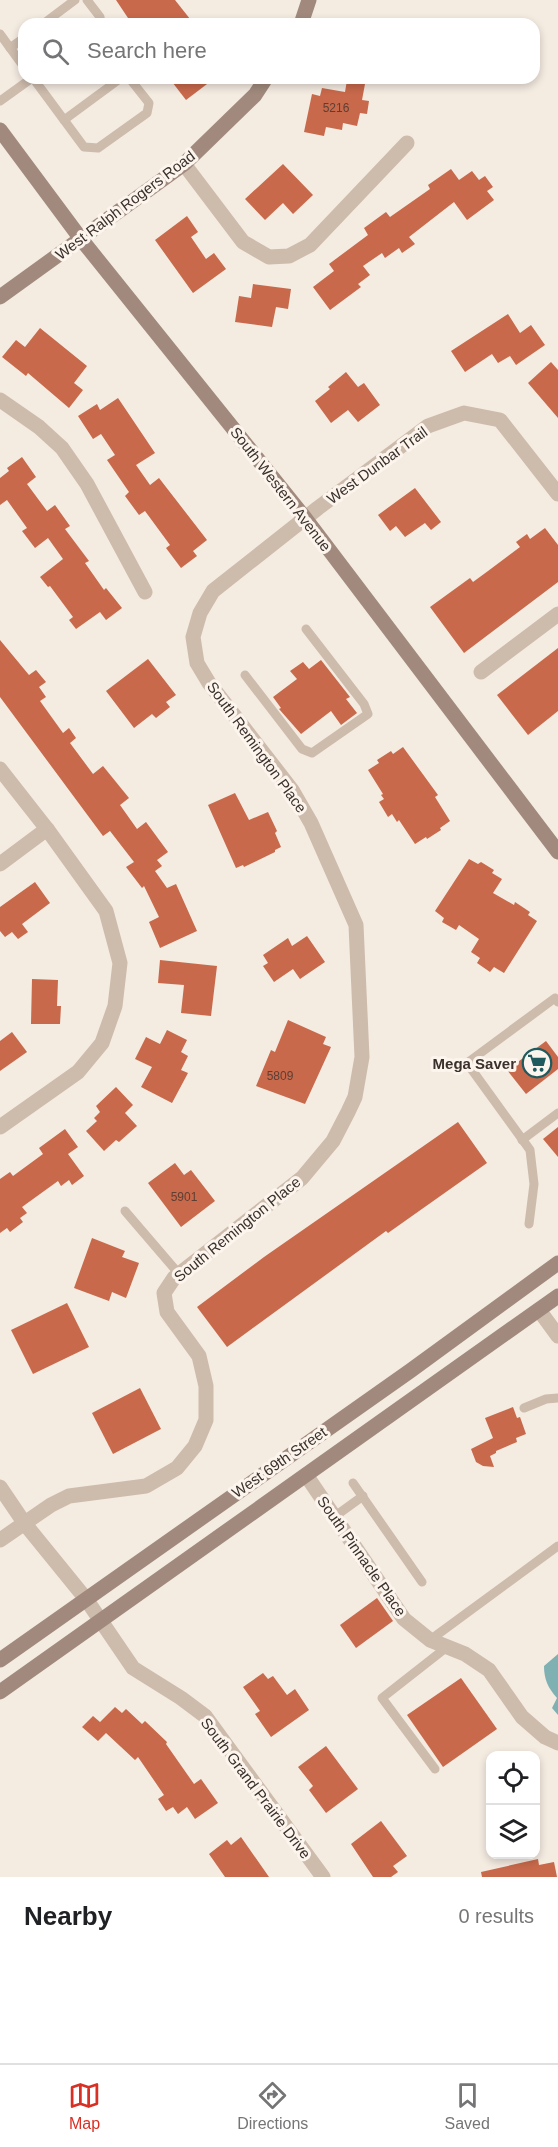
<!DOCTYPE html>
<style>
body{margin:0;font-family:Arial,sans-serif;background:#f2f2f2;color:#202124}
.controls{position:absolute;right:18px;bottom:18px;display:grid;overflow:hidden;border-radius:12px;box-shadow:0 3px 9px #0003}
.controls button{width:54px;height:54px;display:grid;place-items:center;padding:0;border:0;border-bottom:2px solid #e0e0e0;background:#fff;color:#202124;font:30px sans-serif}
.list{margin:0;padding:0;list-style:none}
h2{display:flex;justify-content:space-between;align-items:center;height:78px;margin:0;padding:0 24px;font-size:26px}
h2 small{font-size:20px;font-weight:400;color:#757577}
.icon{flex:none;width:33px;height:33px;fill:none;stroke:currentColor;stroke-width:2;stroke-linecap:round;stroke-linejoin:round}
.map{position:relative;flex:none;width:558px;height:1877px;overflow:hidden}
.search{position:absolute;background:#fff;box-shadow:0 3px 9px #0003;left:18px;right:18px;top:18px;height:66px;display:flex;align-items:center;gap:15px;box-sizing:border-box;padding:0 21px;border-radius:18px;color:#757577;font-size:22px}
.sheet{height:186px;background:#fff}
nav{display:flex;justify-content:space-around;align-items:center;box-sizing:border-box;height:84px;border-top:2px solid #e0e0e0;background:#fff;font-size:16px;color:#757577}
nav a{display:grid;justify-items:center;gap:3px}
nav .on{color:#d93025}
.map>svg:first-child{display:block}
.water{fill:#7fb0b2}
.building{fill:#c8694b}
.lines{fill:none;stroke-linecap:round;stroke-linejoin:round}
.lane{stroke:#cdbbac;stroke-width:9}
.street{stroke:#cdbbac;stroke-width:15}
.secondary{stroke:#a18a7d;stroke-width:15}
.labels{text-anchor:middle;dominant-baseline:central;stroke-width:6;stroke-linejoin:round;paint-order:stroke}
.number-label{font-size:12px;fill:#5e3e33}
.street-label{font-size:15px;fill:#3b302b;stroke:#fbf5ee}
.poi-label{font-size:15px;font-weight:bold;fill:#3b302b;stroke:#fbf5ee;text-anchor:end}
</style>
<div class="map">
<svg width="558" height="1877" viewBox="0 0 558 1877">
<rect width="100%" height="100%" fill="#f4ebe1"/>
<!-- water -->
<path class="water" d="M558 1654V1715L552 1708 557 1698C548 1688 544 1679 544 1666Z"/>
<!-- building -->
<g class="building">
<path d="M116 0H175L194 24H132Z"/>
<path d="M169 78H215L186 100Z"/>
<path d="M347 80 365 84 362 100 369 101 367 114 360 113 357 126 343 123 342 130 326 127 324 136 304 132 312 94 320 96 322 88 345 92Z"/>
<path d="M283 164 313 195 293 214 283 203 265 220 245 199Z"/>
<path d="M451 169 459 180 472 171 479 180 485 176 493 187 487 191 494 200 467 220 454 202 409 237 415 244 402 253 399 248 385 258 382 253 363 266 370 275 358 284 361 287 330 310 313 287 334 271 329 264 368 235 364 228 386 212 390 217 430 189 428 185Z"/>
<path d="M187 216 198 232 191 237 206 259 214 253 226 269 193 293 155 240Z"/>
<path d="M253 284 291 289 288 309 276 307 272 327 235 322 239 296 251 298Z"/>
<path d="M508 314 520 333 531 325 545 345 516 365 510 356 498 363 492 354 465 372 451 351Z"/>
<path d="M40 328 87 366 74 383 83 390 69 408 28 373 26 376 2 357 16 340 25 347Z"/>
<path d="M551 362 558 370V418L528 383Z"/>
<path d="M346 372 358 387 364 383 380 405 358 422 348 410 331 423 315 401 330 389 328 387Z"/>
<path d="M118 398 155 453 136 465 150 485 159 478 207 540 193 551 197 556 181 568 166 548 170 545 145 511 139 515 125 496 129 492 107 460 115 455 101 434 93 439 78 416 97 404 100 410Z"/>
<path d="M22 457 36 477 27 484 47 511 55 505 70 526 65 529 89 561 85 563 104 590 106 588 122 608 106 620 100 612 76 629 69 620 73 617 50 586 48 587 40 577 63 559 48 538 35 548 22 531 27 528 7 500 0 505V478L9 471 7 468Z"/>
<path d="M415 488 441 522 431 530 425 523 405 537 396 526 390 531 378 515Z"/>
<path d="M545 528 558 545V582L464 653 430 607 470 578 473 582 488 571 520 547 516 542 527 534 530 539Z"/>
<path d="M0 640 29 675 36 670 46 682 39 687 46 697 40 701 63 733 69 728 76 738 70 743 93 774 103 766 129 798 120 805 137 829 146 822 168 852 157 860 162 866 155 871 167 888 176 884 197 931 160 948 149 922 159 917 144 886 142 888 126 867 134 862 110 831 103 836 0 697Z"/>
<path d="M558 648V711L528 735 497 695Z"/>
<path d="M148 659 176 695 166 702 170 707 156 718 152 714 134 728 106 691Z"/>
<path d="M321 660 350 697 346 699 357 713 341 725 331 711 301 734 279 709 281 708 273 697 297 679 290 671 303 662 309 669Z"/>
<path d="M403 747 438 795 435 797 450 821 440 828 441 830 427 839 426 837 415 844 399 820 397 822 392 814 388 817 379 802 384 799 381 795 383 794 368 770 379 763 377 760 391 751 393 754Z"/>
<path d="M235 793 249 820 268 812 277 831 275 833 281 847 275 850V852L244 867 243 865 236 868 208 805Z"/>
<path d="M469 859 478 864 481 862 494 870 492 873 502 879 493 893 514 905 515 902 530 912 528 915 537 921 504 973 494 967 490 972 477 963 480 958 471 952 479 939 459 925 456 930 442 922 444 918 435 911Z"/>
<path d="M35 882 50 903 22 924 28 932 18 939 12 932 5 937 0 931V907Z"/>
<path d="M307 936 325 962 300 979 293 969 274 982 263 966 268 963 263 955 288 938 292 946Z"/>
<path d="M160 960 217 966 211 1016 181 1013 184 985 158 983Z"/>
<path d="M32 979 58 980 57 1006H61L60 1024H31Z"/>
<path d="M288 1020 326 1037 323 1044 331 1047 305 1104 256 1086 271 1050 275 1052Z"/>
<path d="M167 1030 187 1040 181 1052 188 1056 181 1070 188 1073 172 1103 141 1087 152 1067 135 1059 146 1037 160 1044Z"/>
<path d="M12 1032 27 1052 0 1071V1041Z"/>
<path d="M546 1041 558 1057V1069L526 1094 507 1070Z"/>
<path d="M116 1087 133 1105 125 1113 137 1126 119 1142 116 1140 104 1151 86 1131 97 1121 94 1118 100 1112 96 1106Z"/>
<path d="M458 1122 487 1163 388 1233 386 1231 227 1347 197 1307 264 1257Z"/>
<path d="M558 1127V1157L543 1139Z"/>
<path d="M65 1129 78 1147 68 1154 84 1176 72 1185 69 1180 61 1186 58 1181 22 1207 27 1213 20 1218 23 1222 10 1232 7 1228 0 1233V1179L10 1172 13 1176 43 1154 39 1148Z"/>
<path d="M175 1163 184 1175 191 1170 215 1201 181 1227 148 1183Z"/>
<path d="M92 1238 125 1251 122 1257 139 1263 126 1298 112 1292 109 1301 74 1288Z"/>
<path d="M67 1303 89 1347 33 1374 11 1330Z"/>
<path d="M140 1388 161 1429 113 1454 92 1413Z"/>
<path d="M513 1407 517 1418 520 1417 526 1434 516 1438 517 1442 496 1451V1453L490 1456 494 1467 483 1466 476 1462 471 1449 493 1438 485 1418Z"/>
<path d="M377 1598 393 1621 356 1648 340 1625Z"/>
<path d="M263 1673 268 1679 273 1676 287 1695 295 1689 309 1710 271 1737 255 1714 260 1711 243 1687Z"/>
<path d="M461 1678 497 1729 443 1767 407 1715Z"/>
<path d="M115 1707 122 1713 126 1709 142 1724 145 1721 167 1742 166 1744 194 1784 201 1779 218 1803 195 1819 187 1807 178 1814 173 1807 166 1811 158 1799 164 1795 138 1757 135 1760 106 1733 98 1741 82 1727 93 1716 100 1722Z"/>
<path d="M326 1746 358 1789 326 1813 309 1790 313 1786 298 1767Z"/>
<path d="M381 1821 407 1856 393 1866 398 1872 391 1877H373L351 1844Z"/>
<path d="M241 1837 269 1877H225L209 1854 227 1840 231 1845Z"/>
<path d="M538 1859 539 1865 554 1862 557 1877H482L481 1872Z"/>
</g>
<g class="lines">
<!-- lane -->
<g class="lane">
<path d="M87 0 100 17 101 24"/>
<path d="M43 24 75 0"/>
<path d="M0 34 24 67"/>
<path d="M10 48 24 38"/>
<path d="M33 78 84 147 98 148 147 113 149 103 130 79 127 78"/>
<path d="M0 101 32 78"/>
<path d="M64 120 121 78"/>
<path d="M245 675 302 749 312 753 368 714 364 704 306 629"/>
<path d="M522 1140 558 1113"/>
<path d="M125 1211 179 1274"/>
<path d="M529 1224 534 1184 530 1150 467 1063 555 998 558 1002"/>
<path d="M524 1408 546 1399 558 1398"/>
<path d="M353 1483 422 1582"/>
<path d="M334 1517 363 1496"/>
<path d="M430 1640 558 1546"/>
<path d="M435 1769 382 1698 447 1647"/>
</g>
<!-- street -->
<g class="street">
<path d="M184 164 243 242 269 257 289 256 310 245 407 143"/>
<path d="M0 400 39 427 62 448 87 484 145 592"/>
<path d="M481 672 558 614"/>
<path d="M0 769 47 829 106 911 120 963 115 1006 102 1043 78 1072 0 1127"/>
<path d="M0 864 47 829"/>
<path d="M539 1310 558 1336"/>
<path d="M306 1475 404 1619 430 1640 465 1654 489 1670 522 1717 545 1737 558 1743"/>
<path d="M0 1487 25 1524 86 1599 133 1668 181 1698 205 1716 323 1877"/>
<path d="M0 1540 51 1505 69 1496 146 1486 177 1468 195 1446 206 1420V1386L199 1356 167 1312 164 1293 174 1278 302 1178 333 1141 348 1112 355 1097 362 1057 356 925 311 823 292 790 209 683 197 663 193 637 200 613 213 591 318 508 428 426 464 413 500 420 558 494"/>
</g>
<!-- secondary -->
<g class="secondary">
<path d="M301 24 309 0"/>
<path d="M0 130 81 239 305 518 558 852"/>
<path d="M0 297 184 164 255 95 266 78"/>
<path d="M0 1660 410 1371 558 1263"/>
<path d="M0 1692 558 1296"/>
</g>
</g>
<!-- icons -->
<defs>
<g id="supermarket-ring" transform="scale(1.5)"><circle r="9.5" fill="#fbf5ee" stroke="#1f5a5e" stroke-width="1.5"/><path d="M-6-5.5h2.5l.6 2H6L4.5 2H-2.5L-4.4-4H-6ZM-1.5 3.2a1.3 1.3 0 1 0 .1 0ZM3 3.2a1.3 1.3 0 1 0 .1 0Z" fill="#1f5a5e"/></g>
</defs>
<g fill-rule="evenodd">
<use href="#supermarket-ring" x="537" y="1063"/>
</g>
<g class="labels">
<!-- number labels -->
<g class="number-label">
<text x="336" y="108">5216</text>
<text x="280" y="1076">5809</text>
<text x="184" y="1197">5901</text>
</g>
<!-- street labels -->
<g class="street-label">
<text transform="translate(125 205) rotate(-37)">West Ralph Rogers Road</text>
<text transform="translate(377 465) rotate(-36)">West Dunbar Trail</text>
<text transform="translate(281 489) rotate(52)">South Western Avenue</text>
<text transform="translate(257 747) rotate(54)">South Remington Place</text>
<text transform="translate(237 1229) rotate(-39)">South Remington Place</text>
<text transform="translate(279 1462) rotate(-35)">West 69th Street</text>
<text transform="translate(362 1556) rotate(55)">South Pinnacle Place</text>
<text transform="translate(256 1788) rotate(53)">South Grand Prairie Drive</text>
</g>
<!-- poi labels -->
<g class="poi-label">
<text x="516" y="1063">Mega Saver</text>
</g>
</g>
</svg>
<div class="controls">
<button><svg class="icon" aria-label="locate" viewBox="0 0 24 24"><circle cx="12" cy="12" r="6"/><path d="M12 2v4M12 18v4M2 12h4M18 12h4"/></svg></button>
<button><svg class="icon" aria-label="layers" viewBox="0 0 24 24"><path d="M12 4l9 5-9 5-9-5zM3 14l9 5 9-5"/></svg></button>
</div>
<div class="search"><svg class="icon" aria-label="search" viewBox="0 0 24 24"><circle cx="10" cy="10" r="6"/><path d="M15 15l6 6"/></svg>Search here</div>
</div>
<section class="sheet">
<h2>Nearby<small>0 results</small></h2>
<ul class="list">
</ul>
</section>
<nav>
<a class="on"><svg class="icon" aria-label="map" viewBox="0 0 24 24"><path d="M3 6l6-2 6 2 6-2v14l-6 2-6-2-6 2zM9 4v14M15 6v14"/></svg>Map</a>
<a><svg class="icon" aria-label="directions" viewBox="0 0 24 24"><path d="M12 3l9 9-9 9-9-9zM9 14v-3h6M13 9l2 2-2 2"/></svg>Directions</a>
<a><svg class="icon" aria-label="saved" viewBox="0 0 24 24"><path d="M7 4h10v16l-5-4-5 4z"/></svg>Saved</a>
</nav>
